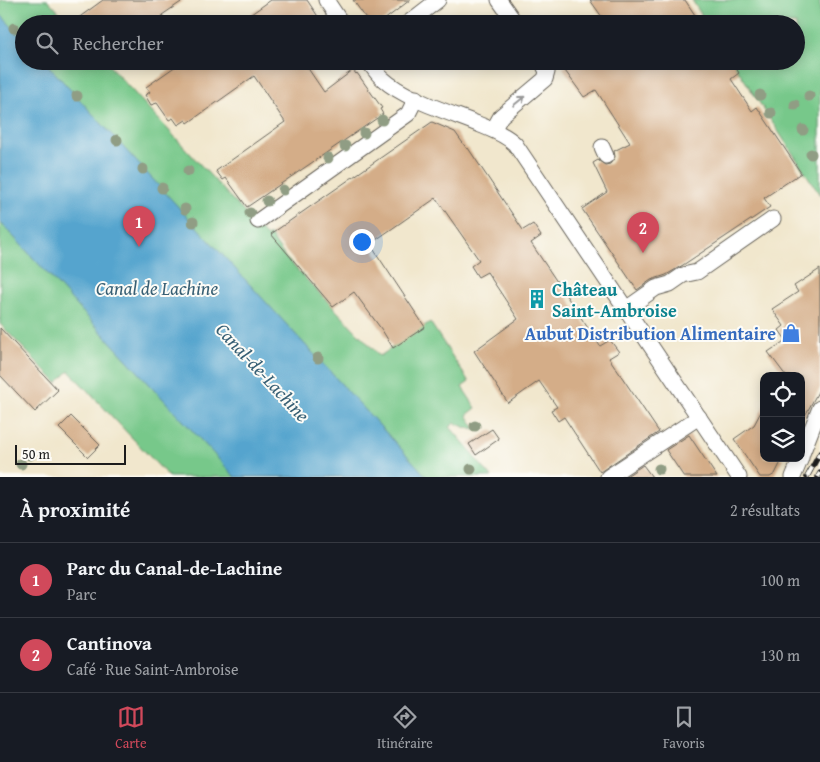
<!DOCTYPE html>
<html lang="fr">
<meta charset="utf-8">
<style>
body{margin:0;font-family:"Gentium Book Plus",serif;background:#20242c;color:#f1f3f6}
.controls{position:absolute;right:15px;bottom:15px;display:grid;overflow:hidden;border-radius:10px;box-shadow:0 2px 12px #0003}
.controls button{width:45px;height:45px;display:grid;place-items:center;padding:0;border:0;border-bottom:1px solid #363941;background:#171b24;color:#f1f3f6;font:25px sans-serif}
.scale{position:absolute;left:15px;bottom:12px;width:111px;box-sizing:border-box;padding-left:5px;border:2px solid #1c1c1c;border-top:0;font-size:14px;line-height:18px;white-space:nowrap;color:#1c1c1c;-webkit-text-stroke:4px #fdfcf7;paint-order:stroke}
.you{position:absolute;left:361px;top:241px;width:18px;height:18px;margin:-12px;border:4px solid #fff;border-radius:50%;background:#1a73e8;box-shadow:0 0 0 8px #1a73e833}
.badge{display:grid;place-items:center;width:32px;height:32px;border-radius:50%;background:#d1495b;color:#fff;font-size:16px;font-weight:700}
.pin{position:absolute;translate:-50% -41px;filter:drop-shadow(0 1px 2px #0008)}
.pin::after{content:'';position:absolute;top:26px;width:18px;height:15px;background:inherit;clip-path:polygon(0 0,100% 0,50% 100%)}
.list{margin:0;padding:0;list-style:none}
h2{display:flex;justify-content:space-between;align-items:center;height:65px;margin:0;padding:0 20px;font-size:21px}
h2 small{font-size:16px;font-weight:400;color:#9ea1a6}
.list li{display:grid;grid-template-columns:32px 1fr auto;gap:15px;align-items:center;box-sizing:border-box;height:75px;padding:0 20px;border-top:1px solid #363941}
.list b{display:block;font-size:19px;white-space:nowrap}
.list p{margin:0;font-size:16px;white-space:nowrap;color:#9ea1a6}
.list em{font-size:16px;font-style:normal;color:#9ea1a6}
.icon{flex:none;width:28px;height:28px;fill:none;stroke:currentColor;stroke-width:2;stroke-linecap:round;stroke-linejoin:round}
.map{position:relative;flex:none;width:820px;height:477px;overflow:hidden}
.search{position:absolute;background:#171b24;box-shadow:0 2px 12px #0003;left:15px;right:15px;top:15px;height:55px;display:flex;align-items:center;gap:12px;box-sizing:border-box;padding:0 18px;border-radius:28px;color:#9ea1a6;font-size:19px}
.sheet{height:215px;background:#171b24}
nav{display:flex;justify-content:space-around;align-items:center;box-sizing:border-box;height:70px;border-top:1px solid #363941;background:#171b24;font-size:14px;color:#9ea1a6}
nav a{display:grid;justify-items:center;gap:2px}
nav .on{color:#d1495b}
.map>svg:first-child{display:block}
.green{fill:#77c88a;stroke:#4a7253}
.water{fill:#54a4ce;stroke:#386075}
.building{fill:#d4ad88}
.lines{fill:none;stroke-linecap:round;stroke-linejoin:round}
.minor-casing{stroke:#67635a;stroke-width:17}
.minor{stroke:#fff;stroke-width:15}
.rail-casing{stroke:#1c1c1c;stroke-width:5.5}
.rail{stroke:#fdfcf7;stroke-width:4;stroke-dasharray:11;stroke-linecap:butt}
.tree{fill:#909d84}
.oneway{stroke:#999}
.labels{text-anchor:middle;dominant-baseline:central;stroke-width:4;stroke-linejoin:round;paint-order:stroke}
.culture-label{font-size:18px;font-weight:bold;fill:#0d838f;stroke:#fdfcf7;text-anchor:start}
.shop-label{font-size:18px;font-weight:bold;fill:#366cbe;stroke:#fdfcf7;text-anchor:end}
.water-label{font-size:19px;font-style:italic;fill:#386075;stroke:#fdfcf7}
</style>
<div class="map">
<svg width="820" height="477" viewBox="0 0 820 477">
<rect width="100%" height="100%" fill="#fdfcf7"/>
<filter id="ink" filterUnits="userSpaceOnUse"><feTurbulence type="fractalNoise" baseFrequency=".02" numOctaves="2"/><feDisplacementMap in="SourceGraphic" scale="10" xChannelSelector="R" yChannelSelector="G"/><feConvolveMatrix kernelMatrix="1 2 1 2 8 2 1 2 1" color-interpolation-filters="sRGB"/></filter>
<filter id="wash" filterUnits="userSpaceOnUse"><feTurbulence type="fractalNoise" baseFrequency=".0096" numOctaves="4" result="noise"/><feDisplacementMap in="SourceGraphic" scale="20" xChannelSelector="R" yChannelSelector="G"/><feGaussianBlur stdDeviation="1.12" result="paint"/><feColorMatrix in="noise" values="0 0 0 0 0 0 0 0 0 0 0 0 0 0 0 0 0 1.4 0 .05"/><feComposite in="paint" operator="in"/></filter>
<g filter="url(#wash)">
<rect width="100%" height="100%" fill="#f1e7cd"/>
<!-- green -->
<g class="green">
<path d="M0 0H48L70 24H24V61H105L267 237 270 235 285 257 380 356 430 322 469 382 462 387 476 408 467 415 476 429 464 427 455 423 450 427 475 456 474 457 492 477H169L69 371 57 383 0 324Z"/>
<path d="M692 0H820V195L732 61H796V24H707Z"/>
</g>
<!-- water -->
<path class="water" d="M0 14 24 40V61H44L427 477H235L0 222Z"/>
<g id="blocks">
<!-- building -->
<g class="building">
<path d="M103 0H184L162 15 164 18 156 24H70Z"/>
<path d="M271 0H307L323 24H237Z"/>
<path d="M353 0H410L379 24H370Z"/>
<path d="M590 0H685L701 24H607Z"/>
<path d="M183 61H303L324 92 353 70 356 74 357 73 382 108 380 109 383 114 247 207 226 178 223 180 216 171 285 122 254 76 188 123 186 120 178 125 173 118 169 120 157 103 151 105 145 95 150 92 146 87Z"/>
<path d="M574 61H732L739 73 731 79 752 111 757 107 801 173 764 198 770 207 683 265 666 275 651 280 637 290 582 209 607 192 593 163 598 160 605 165 610 164 615 157 614 151 630 143 596 90 584 97 563 68Z"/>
<path d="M432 122 455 132 467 149 468 148 523 230 533 224 541 236 531 243 600 346 610 340 619 352 609 358 659 432 600 472 564 417 558 421 551 410 557 407 539 381 508 403 474 351 518 319 487 272 478 277 471 266 479 260 436 198 370 244 425 327 393 348 382 330 354 292 333 307 271 234Z"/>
<path d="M820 269V388L801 423V376H786L768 352 786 340 779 330 784 326 772 309 798 292 794 286Z"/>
<path d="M0 328 58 390 35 412 0 375Z"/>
<path d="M764 406V458H783L775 474 770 477H760L734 439 754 425Z"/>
<path d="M71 416 100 445 88 457 59 428Z"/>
<path d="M492 429 499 439 476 455 469 444Z"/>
<path d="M689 435 717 477H684L666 450Z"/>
<path d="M643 465 652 477H625Z"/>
</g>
</g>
</g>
<g filter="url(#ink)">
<use href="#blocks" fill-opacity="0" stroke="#67635a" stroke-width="1"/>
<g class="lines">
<!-- minor casing -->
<g class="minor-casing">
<g id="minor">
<path d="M326 0 342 24"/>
<path d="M499 0 516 24"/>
<path d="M407 24 438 0"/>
<path d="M368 61C373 67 377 74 383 79 403 98 451 113 478 124 490 129 505 134 515 144L739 477"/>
<path d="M493 130 501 116 545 79 547 72 542 61"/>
<path d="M602 147 606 156"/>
<path d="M258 221 408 114 416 98"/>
<path d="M626 309 656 288 670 284 683 275 697 272 773 219"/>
<path d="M801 456 820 408"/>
<path d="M608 477 699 417"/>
<path d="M793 477 801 458"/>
</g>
</g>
<!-- minor -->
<use href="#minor" class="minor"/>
<!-- rail casing -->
<g class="rail-casing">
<g id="rail">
<path d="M807 477 820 453"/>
<path d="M818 477 820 473"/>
</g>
</g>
<!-- rail -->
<use href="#rail" class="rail"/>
</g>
<!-- trees -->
<g class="tree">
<circle cx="14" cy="28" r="5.5"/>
<circle cx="760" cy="95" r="5.5"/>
<circle cx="77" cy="96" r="5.5"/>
<circle cx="809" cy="96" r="5.5"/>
<circle cx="795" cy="105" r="5.5"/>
<circle cx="771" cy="113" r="5.5"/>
<circle cx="382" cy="120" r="5.5"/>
<circle cx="803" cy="130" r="5.5"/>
<circle cx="364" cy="133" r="5.5"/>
<circle cx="117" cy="140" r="5.5"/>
<circle cx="345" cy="146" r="5.5"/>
<circle cx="811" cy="154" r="5.5"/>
<circle cx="328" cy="158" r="5.5"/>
<circle cx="143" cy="169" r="5.5"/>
<circle cx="188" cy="171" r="5.5"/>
<circle cx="162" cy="188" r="5.5"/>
<circle cx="283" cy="190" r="5.5"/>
<circle cx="267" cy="201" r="5.5"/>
<circle cx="185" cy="209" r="5.5"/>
<circle cx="250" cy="213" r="5.5"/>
<circle cx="193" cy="222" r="5.5"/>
<circle cx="318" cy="358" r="5.5"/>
<circle cx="475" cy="426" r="5.5"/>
<circle cx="30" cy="455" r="5.5"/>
<circle cx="21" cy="464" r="5.5"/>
<circle cx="471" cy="469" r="5.5"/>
<circle cx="659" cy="469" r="5.5"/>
</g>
<!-- one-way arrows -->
<defs><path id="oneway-shaft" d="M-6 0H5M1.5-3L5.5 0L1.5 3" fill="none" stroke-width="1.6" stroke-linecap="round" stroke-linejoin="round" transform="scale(1.25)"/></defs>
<use class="oneway" href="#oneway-shaft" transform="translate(519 101) rotate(-39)"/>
</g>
<!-- icons -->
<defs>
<g id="building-bare" transform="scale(1.5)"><path d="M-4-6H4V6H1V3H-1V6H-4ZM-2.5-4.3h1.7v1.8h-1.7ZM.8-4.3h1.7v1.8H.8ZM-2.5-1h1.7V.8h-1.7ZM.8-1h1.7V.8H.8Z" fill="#0f9aa8" stroke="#fdfcf7" stroke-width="2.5" paint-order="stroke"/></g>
<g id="shop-bare" transform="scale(1.5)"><path d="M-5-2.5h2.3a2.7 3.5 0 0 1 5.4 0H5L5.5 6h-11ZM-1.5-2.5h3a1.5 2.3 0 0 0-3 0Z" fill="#3f7fe0" stroke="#fdfcf7" stroke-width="2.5" paint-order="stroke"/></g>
</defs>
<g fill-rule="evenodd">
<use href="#building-bare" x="537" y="299"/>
<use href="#shop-bare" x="791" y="333"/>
</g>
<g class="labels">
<!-- culture labels -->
<g class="culture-label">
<text x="552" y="289">Château<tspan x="552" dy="21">Saint-Ambroise</tspan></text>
</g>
<!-- shop labels -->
<g class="shop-label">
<text x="776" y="333">Aubut Distribution Alimentaire</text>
</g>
<!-- water labels -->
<g class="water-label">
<text x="157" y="288">Canal de Lachine</text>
<text transform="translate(263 372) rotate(47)">Canal-de-Lachine</text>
</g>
</g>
</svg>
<div class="controls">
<button><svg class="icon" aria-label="locate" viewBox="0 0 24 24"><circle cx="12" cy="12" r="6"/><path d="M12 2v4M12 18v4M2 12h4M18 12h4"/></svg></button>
<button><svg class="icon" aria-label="layers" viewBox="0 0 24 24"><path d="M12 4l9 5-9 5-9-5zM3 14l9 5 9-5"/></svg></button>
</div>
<div class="scale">50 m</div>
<div class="you"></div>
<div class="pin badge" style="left:139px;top:247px">1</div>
<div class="pin badge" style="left:643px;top:253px">2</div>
<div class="search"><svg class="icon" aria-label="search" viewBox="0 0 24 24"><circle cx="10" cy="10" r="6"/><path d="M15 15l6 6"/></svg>Rechercher</div>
</div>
<section class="sheet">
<h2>À proximité<small>2 résultats</small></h2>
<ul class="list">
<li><span class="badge">1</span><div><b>Parc du Canal-de-Lachine</b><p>Parc</p></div><em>100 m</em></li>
<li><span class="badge">2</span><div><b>Cantinova</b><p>Café · Rue Saint-Ambroise</p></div><em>130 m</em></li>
</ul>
</section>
<nav>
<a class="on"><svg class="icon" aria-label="map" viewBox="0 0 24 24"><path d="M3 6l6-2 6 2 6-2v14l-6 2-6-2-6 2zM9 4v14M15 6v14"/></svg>Carte</a>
<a><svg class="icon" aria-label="directions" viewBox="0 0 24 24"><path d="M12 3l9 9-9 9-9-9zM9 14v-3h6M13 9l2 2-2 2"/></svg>Itinéraire</a>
<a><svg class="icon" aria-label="saved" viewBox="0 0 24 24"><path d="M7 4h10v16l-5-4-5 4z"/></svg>Favoris</a>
</nav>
